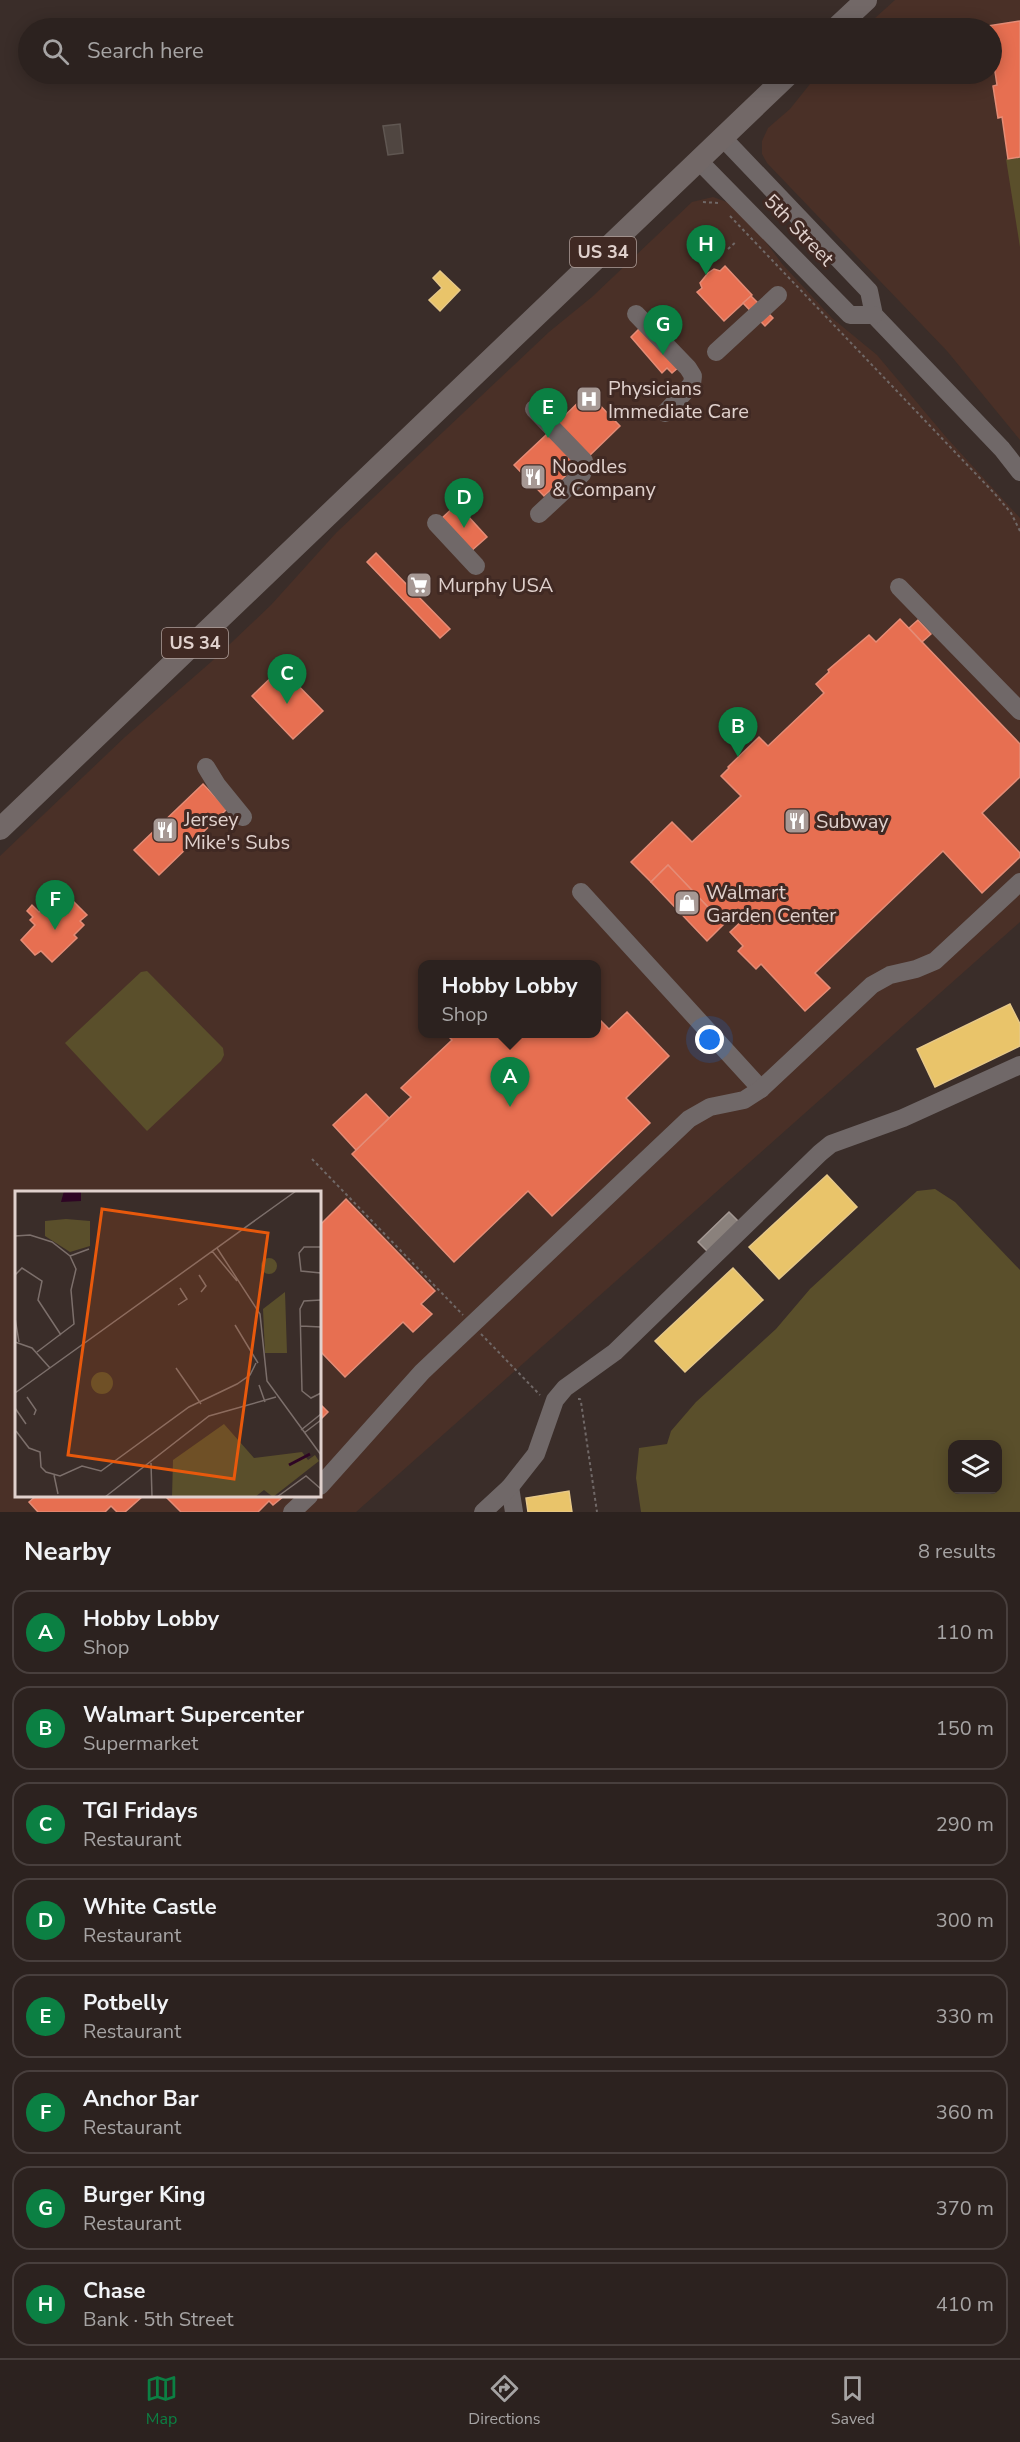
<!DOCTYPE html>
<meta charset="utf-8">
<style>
body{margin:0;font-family:"Nunito Sans",sans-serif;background:#382f2c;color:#f1f3f6}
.controls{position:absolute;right:18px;bottom:18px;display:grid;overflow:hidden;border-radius:12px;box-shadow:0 3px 15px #0003}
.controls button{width:54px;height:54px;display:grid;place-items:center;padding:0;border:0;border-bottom:2px solid #483f3d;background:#2c221f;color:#f1f3f6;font:30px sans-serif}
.you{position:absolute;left:710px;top:1040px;width:21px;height:21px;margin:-15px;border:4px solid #fff;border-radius:50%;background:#1a73e8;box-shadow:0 0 0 9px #1a73e833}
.badge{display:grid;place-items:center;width:39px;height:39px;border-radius:50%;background:#0b8043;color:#fff;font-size:20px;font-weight:700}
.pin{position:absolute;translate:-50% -50px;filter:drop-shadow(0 2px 3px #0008)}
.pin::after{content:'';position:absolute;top:32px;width:21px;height:18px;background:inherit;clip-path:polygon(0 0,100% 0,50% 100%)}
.popup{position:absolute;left:418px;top:960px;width:183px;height:78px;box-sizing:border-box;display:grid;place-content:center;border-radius:12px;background:#2c221f;filter:drop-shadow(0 2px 4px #0005);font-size:20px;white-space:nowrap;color:#a6a4a4}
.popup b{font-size:22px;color:#f1f3f6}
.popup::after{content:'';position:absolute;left:50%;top:100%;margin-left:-12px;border:12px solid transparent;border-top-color:#2c221f}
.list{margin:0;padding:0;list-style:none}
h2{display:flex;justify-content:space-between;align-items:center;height:78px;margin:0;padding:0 24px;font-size:26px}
h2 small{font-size:20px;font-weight:400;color:#a6a4a4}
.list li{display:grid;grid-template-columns:39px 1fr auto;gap:18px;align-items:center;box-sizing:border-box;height:84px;margin:0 12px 12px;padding:0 12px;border:2px solid #483f3d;border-radius:18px}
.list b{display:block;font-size:22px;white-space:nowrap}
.list p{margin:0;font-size:20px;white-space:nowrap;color:#a6a4a4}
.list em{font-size:20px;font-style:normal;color:#a6a4a4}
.icon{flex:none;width:33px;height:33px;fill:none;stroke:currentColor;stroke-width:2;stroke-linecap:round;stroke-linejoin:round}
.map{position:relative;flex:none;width:1020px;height:1512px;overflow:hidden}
.search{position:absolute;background:#2c221f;box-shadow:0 3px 15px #0003;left:18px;right:18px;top:18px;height:66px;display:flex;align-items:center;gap:15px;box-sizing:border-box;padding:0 21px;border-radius:33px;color:#a6a4a4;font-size:22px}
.sheet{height:846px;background:#2c221f}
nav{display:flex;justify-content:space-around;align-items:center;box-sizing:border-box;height:84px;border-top:2px solid #483f3d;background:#2c221f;font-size:16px;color:#a6a4a4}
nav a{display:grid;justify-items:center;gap:3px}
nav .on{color:#0b8043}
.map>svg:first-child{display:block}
.built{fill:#4a3027;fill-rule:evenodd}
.green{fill:#5a4f2b;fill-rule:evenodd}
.homes{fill:#e9c46a;stroke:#e6c888;stroke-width:1.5}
.shops{fill:#e76f51;stroke:#e58c76;stroke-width:1.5}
.industry{fill:#8a817c;stroke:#a49994;stroke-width:1.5}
.building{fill:#504641;stroke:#605752;stroke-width:1.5}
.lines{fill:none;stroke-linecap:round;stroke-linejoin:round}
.path{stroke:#706867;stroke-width:2;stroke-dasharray:3 3;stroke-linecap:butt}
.minor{stroke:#706868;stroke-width:18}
.major{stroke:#726867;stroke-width:22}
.labels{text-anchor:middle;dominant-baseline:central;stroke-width:6;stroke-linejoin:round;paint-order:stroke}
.shield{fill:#402923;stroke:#b09f9a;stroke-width:1.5}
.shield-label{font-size:18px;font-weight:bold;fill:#e0d1cd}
.street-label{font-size:20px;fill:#e0d1cd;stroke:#402923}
.poi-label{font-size:20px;fill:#e0d1cd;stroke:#402923;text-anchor:start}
.inset-river{fill:none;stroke:#2e0524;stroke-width:3}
.inset-road{fill:none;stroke:#7c6f6b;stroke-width:1.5}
.view{fill:#e8590c;fill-opacity:0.15;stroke:#e8590c;stroke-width:3}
.inset-edge{fill:none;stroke:#e0d1cd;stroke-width:3}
</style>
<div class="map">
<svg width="1020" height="1512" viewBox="0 0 1020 1512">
<rect width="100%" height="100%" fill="#3a2d29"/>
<!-- built -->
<g class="built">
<path d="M895 0H1020V440L947 351 767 163 762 154V141L768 128 790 109 818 74H992V28H864Z"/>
<path d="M713 197 727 202 753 225 783 265 832 318 877 355 946 437 1020 518V922L356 1512H0V856L125 737 211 662 271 605 336 533 549 332 592 297 692 202ZM423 964H597V1034H423ZM16 1192H320V1496H16Z"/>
</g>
<!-- green -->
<g class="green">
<path d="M1020 157V247L1006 159Z"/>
<path d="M147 971 223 1048 224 1055 221 1061 147 1131 65 1043 141 972Z"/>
<path d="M935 1189 955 1202 1020 1270V1512H641L636 1478 639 1448 667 1444 671 1431 696 1402 776 1329 810 1289 917 1191ZM952 1444H998V1490H952Z"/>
</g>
<!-- homes -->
<g class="homes">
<path d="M440 271 460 290 440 311 429 300 442 288 433 278Z"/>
<path d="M1010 1004 1020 1024V1046L935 1087 917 1049Z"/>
<path d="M827 1175 857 1207 779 1279 749 1247Z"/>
<path d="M733 1268 763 1300 685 1372 655 1341Z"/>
<path d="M569 1491 572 1512H528L526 1498Z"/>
</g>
<!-- shops -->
<g class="shops">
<path d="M1020 21V157L1008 159 1002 117 998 118 993 86 997 85 992 52V28H988L987 26Z"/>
<path d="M725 266 752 295 724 321 697 292 702 288 700 283 708 273 714 269 720 271Z"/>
<path d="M751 296 773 318 765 326 743 303Z"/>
<path d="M641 327 680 366 672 373 667 368 662 373 631 337Z"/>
<path d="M588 393 620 426 585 460 553 427Z"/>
<path d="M547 434 574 462V468L544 496 514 465Z"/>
<path d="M457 504 487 537 470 552 441 519Z"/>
<path d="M376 553 450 629 440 638 367 562Z"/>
<path d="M425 580 428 583 416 593 411 588 419 581 421 583Z"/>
<path d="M900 619 1020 744V777L982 813 1020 853V857L982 893 943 851 815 973 830 988 805 1011 761 964 756 969 738 951 743 946 730 932 746 917 739 910 724 924 668 865 651 882 631 862 672 822 692 842 741 796 721 776 729 768 728 767 759 737 768 746 824 693 816 684 829 672 828 670 869 635 876 642Z"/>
<path d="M918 620 931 634 922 642 909 628Z"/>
<path d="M281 668 323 711 293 739 252 696Z"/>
<path d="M203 784 227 809 159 875 134 850Z"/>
<path d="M668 865 724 924 707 941 651 882Z"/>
<path d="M69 897 87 915 80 921 84 925 74 935 77 938 52 962 41 951 35 955 21 940 35 925 30 920 33 917 27 911 32 905 39 912 44 907V899L56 900V907H59Z"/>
<path d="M627 1012 669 1056 626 1098 650 1123 552 1216 528 1191 454 1262 352 1154 411 1097 401 1088 452 1040 448 1036 450 1034H597V1017L609 1029Z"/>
<path d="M366 1094 389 1118 356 1150 333 1125Z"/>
<path d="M346 1199 435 1291 421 1304 432 1314 413 1332 403 1322 345 1377 320 1351V1225Z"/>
<path d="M320 1404 328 1412 320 1420Z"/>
<path d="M36 1496H143L125 1512H117L111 1506 105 1512H38L29 1502Z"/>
<path d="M165 1496H284L273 1505 269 1501 258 1512H181Z"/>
</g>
<!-- industry -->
<path class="industry" d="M729 1212 739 1222 708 1252 698 1242Z"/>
<!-- building -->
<path class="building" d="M400 124 403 153 388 155 383 126Z"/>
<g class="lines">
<!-- path -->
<g class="path">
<path d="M703 202 718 203"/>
<path d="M730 216 995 494 1011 513 1020 531"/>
<path d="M728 249 737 241"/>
<path d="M312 1159 463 1315"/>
<path d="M481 1334 540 1395"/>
<path d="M578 1399H580L581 1402 597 1512"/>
</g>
<!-- minor -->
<g class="minor">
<path d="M722 137 869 291 874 315 1002 449 1020 472"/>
<path d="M698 160 850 315H874"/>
<path d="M636 314 688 368 693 376 692 384 665 413"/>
<path d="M716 352 778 295"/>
<path d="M534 409 584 461 585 466 582 474 539 514"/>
<path d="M436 523 476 566"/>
<path d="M899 587 1020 711"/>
<path d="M206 767 217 785 243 817"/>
<path d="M581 892 761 1089"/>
<path d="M320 1486 422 1372 689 1119 710 1107 744 1100 761 1089 872 985 890 975 916 969 935 961 1020 882"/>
<path d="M510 1487 514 1512"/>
<path d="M292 1512 309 1496"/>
<path d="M483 1512 510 1487 536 1454 555 1400 565 1388 615 1352 820 1153 831 1144 903 1118 1020 1065"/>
</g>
<!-- major -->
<g class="major">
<path d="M836 28 866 0"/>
<path d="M0 829 789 74"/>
</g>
</g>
<!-- icons -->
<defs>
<g id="hospital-square" transform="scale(1.35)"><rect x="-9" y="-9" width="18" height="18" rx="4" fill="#a69894" stroke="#402923"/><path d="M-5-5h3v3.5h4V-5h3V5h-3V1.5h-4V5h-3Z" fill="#fff"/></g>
<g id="restaurant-square" transform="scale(1.35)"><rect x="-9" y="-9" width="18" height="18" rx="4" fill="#a69894" stroke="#402923"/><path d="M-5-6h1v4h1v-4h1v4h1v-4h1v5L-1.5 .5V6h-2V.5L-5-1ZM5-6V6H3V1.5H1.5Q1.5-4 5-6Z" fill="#fff"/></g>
<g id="supermarket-square" transform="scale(1.35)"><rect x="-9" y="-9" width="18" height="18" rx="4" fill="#a69894" stroke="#402923"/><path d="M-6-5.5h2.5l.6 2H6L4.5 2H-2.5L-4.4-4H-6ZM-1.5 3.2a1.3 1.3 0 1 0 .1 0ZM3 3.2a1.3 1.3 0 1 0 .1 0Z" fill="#fff"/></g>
<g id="shop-square" transform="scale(1.35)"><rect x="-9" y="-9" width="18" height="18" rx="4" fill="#a69894" stroke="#402923"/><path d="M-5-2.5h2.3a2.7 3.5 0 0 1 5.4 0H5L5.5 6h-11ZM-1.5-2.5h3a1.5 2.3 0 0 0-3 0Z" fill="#fff"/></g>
</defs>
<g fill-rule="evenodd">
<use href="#hospital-square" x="589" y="399"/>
<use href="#restaurant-square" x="533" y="477"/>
<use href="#supermarket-square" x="419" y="585"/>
<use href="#restaurant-square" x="797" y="821"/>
<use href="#restaurant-square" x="165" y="830"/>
<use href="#shop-square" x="687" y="903"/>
</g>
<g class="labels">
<!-- shield labels -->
<g class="shield">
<rect x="570" y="237" width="66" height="30" rx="4.5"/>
<rect x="162" y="628" width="66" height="30" rx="4.5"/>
</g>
<g class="shield-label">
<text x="603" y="252">US 34</text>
<text x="195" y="643">US 34</text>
</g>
<!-- street labels -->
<g class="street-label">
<text transform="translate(799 230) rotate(46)">5th Street</text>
</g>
<!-- poi labels -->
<g class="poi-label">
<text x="608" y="388">Physicians<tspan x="608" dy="23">Immediate Care</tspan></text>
<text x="552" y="466">Noodles<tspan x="552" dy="23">&amp; Company</tspan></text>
<text x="438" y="585">Murphy USA</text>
<text x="184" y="819">Jersey<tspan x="184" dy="23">Mike's Subs</tspan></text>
<text x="816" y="821">Subway</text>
<text x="706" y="892">Walmart<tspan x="706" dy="23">Garden Center</tspan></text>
</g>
</g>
<!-- overview -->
<g transform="translate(15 1191)">
<rect width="306" height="306" fill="#3a2d29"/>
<path d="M51 28 75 30V55L55 61 30 45V30ZM246 75a8 8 0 1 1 16 0a8 8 0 1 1-16 0ZM270 101 272 162H250L248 118ZM76 192a11 11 0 1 1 22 0a11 11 0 1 1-22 0ZM209 233 239 267 287 261 293 269 300 264 304 270 258 306 249 299 240 306H157L158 269Z" fill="#5a4f2b"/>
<path d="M49 0H66V10L46 11Z" fill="#2e0524"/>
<path class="inset-river" d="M274 274 295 263"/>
<path class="inset-road" d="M0 45 15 44 37 51 55 65 61 78 56 99 59 133 22 161M306 56H289L284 62 286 80 306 82M202 57 245 123 252 190 306 264M197 60 222 90M55 65 74 58M0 84 7 77 27 90 23 109 46 144M184 84 191 95 186 101M306 109 289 110 285 118 287 200 296 207 306 202M163 114 172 108 165 97M0 127 4 151M220 134 243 172M286 135 306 136M0 151 17 157 35 177M161 177 186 213M244 194 250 211M0 202 281 0M12 206 21 219 19 224M0 217 11 233M286 239 306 223M1 240 14 257 25 261 26 276 31 281 45 285 67 275 86 280 174 216 222 193 235 184 241 172M289 242 306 229M136 272 137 306M39 284 43 303M90 306 194 225 261 206M262 306 291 285 306 298"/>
<path class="view" d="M87 18 253 42 219 288 53 264Z"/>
<rect width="306" height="306" class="inset-edge"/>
</g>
</svg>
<div class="controls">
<button><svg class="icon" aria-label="layers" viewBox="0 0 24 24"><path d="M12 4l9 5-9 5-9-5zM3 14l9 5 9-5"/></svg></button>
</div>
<div class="you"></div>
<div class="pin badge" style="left:510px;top:1107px">A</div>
<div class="popup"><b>Hobby Lobby</b>Shop</div>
<div class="pin badge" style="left:738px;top:757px">B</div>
<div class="pin badge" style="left:287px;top:704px">C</div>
<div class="pin badge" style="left:464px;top:528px">D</div>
<div class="pin badge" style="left:548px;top:438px">E</div>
<div class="pin badge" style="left:55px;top:930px">F</div>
<div class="pin badge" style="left:663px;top:355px">G</div>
<div class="pin badge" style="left:706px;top:275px">H</div>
<div class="search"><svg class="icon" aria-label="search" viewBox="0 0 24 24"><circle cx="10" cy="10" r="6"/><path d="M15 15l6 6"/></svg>Search here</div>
</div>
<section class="sheet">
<h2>Nearby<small>8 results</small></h2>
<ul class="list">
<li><span class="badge">A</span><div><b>Hobby Lobby</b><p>Shop</p></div><em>110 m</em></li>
<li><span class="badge">B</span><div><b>Walmart Supercenter</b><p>Supermarket</p></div><em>150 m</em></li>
<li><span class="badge">C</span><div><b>TGI Fridays</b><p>Restaurant</p></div><em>290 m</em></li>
<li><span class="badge">D</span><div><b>White Castle</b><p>Restaurant</p></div><em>300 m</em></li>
<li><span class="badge">E</span><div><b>Potbelly</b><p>Restaurant</p></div><em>330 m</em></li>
<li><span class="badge">F</span><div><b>Anchor Bar</b><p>Restaurant</p></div><em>360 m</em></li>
<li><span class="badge">G</span><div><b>Burger King</b><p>Restaurant</p></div><em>370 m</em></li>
<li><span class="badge">H</span><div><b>Chase</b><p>Bank · 5th Street</p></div><em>410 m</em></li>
</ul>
</section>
<nav>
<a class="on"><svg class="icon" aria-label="map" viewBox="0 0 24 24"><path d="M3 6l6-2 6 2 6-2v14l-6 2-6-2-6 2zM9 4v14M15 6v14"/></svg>Map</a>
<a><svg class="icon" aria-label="directions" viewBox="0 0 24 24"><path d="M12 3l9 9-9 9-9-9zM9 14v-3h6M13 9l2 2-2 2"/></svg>Directions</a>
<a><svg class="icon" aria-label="saved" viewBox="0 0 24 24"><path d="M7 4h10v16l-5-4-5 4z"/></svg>Saved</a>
</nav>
